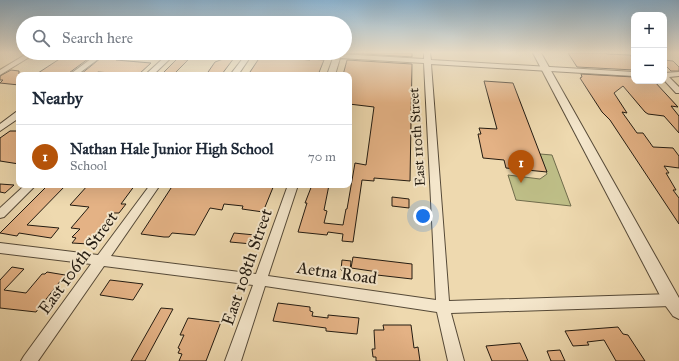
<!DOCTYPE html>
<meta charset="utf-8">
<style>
body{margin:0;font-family:"IM FELL Great Primer",serif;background:#f6f6f7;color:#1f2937}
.controls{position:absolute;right:12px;top:12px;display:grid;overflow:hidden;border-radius:8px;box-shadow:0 4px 16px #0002}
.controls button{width:36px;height:36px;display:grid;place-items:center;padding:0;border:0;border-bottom:1px solid #e0e1e3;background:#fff;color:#1f2937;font:20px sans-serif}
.you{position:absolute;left:423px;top:216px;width:14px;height:14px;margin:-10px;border:3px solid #fff;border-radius:50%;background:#1a73e8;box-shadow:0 0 0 6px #1a73e833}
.badge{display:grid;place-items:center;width:26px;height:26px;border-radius:50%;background:#b45309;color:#fff;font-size:13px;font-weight:700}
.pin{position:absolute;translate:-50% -33px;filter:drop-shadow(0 1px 2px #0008)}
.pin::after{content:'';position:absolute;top:21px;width:14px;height:12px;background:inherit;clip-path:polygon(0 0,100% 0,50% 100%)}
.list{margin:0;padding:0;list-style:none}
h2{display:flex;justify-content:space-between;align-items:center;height:52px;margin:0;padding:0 16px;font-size:17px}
h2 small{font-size:13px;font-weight:400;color:#747a83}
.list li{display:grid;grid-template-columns:26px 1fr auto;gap:12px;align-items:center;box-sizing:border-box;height:64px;padding:0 16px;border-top:1px solid #e0e1e3}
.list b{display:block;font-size:15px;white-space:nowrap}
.list p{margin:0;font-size:13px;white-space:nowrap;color:#747a83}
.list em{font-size:13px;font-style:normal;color:#747a83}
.icon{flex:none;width:22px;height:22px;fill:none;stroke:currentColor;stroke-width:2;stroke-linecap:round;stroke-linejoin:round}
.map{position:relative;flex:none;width:679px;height:361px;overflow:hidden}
.search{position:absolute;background:#fff;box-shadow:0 4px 16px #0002;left:16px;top:16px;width:336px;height:44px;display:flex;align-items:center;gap:10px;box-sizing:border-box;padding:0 14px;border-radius:22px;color:#747a83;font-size:15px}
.panel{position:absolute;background:#fff;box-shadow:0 4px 16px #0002;left:16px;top:72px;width:336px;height:116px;border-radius:8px}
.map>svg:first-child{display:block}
.green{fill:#bebe87;stroke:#706c4c}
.building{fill:#e4b285;stroke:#231b11}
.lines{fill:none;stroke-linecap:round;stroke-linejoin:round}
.minor-casing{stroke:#564a38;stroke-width:2}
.tertiary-casing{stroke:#564a38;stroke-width:2}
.minor{fill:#f4e6cb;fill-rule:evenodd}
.tertiary{fill:#f4e6cb;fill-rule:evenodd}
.labels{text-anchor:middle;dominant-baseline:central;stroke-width:4;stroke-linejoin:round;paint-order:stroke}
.street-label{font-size:14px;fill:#231b11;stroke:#f4e6cb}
.near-street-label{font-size:17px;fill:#231b11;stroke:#f4e6cb}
</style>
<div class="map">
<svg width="679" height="361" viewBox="0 0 679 361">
<rect width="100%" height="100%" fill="#eed9af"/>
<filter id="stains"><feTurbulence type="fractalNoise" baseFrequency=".005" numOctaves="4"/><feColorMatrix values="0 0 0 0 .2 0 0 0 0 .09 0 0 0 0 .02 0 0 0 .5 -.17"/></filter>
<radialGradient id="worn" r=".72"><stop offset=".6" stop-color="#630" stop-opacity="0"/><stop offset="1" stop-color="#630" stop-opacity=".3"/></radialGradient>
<!-- green -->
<path class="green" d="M540 154 552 155 571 206 516 200 508 175 540 179 547 174Z"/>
<!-- building -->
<g class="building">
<path d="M61 53H96L69 73H64L61 75H35L61 58Z"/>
<path d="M107 53H125L116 60 151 63 138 75 98 72 94 75 81 74Z"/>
<path d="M349 53H412V57Z"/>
<path d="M568 53H606L607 54 630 55 634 60V70L577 67Z"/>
<path d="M227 54H237L222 74 206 75 215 62 223 59Z"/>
<path d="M263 56 310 60V59L324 60 318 75H248L260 57Z"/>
<path d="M177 59 188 60 173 75 162 74Z"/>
<path d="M347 60 412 64 410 181 374 178V181L362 180 353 242 342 241 343 234 328 232 327 235 298 232 307 203H305L312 185H329L324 210 327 211 324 223 343 225 346 209H347L355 163 366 165 374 107 349 104V75H343Z"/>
<path d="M664 60 673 61 679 67V71H671L664 64Z"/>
<path d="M11 70 19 71V85L0 83 3 80H0V76Z"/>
<path d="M581 74 634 77V81H654L678 107 671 106 679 116V133L664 116 648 114 645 112 623 86 614 93 627 113 622 112 637 133H643L653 147 673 148 679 156V168L664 166 669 173H666L676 190H673L679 198V224L610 120 602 112 589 92 580 78 582 77Z"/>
<path d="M484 81 513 83 547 172 506 168 504 160 483 158 478 134H481L479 128 497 129Z"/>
<path d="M10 131H19V164L0 161V138Z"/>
<path d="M0 184 14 185 5 193 0 192Z"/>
<path d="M48 185H66L27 225 59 228 51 238 19 233 17 236 0 233Z"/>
<path d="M88 185H135L121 204H126L119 213H114L89 244 72 243 76 238 72 237 80 229 71 228 89 207 70 205Z"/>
<path d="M173 185H274L263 212 242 209 243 206 224 204 222 210 210 208 195 235 172 233 169 237H164L141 234Z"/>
<path d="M392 197 409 199V208L392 206Z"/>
<path d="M234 233 255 235 252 244 230 242Z"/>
<path d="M353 257 412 264V279L377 275 378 272 351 268Z"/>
<path d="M342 260 351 261 350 271 341 270Z"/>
<path d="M12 267 24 269 4 290 26 293 42 274H45L47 272 65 275 36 312 0 308V280Z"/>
<path d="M110 280 143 284 133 300 100 295Z"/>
<path d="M278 303 310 307V311L313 312 312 316 328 318V315L359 318 357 334 326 331V328L273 321Z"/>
<path d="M161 308 173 309 145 361H131Z"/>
<path d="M188 318 221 322 206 361H179L182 354 178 353 180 349 178 348 184 335H180Z"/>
<path d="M383 325H411L414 348 418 347 420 361H376V357H373L372 349H375L374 330H384Z"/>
<path d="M618 327 623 334 628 335 645 361H616L604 340 587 342 589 345 573 346 565 331Z"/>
<path d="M520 343 528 361H492L486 346Z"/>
<path d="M560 350 565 361H551L547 351Z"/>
</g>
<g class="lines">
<!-- minor casing -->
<g class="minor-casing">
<g id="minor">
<path d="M28 53H36L0 75V70Z"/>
<path d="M99 53H106L77 75H69Z"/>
<path d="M169 53H176L153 75H145Z"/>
<path d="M247 53H253L238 75H230Z"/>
<path d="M284 53H341V54L424 59V53H430L431 60 634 72V76L431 64 449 301 671 294 676 296 678 300 676 304 671 306 451 313 464 361H448L437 312 265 286 241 361H225L253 285 104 266 38 361H21L24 356 91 264 0 253V243L98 255 150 185H160L111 256 256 274 288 185H298L268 276 436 300 424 63 340 58 335 75H327L333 58 287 55Z"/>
<path d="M679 72V76L669 77 679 87V93H676L664 80V73Z"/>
<path d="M16 112H19V118L0 131V124Z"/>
<path d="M25 185H36L4 217 0 218V208Z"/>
</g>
</g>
<!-- tertiary casing -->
<g class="tertiary-casing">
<path id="tertiary" d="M533 53H541L679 298V319L673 316 665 305Z"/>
</g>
<!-- minor -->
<use href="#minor" class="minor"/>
<!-- tertiary -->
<use href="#tertiary" class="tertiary"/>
</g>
<!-- sky -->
<linearGradient id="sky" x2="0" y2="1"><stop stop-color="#8bb5d4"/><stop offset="0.51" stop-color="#f7eedb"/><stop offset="1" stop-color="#f7eedb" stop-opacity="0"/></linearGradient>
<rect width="679" height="103" fill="url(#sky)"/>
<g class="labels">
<!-- street labels -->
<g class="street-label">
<text transform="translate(417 137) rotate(-94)">East 110th Street</text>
</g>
<!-- near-street labels -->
<g class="near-street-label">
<text transform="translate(78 263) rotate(-54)">East 106th Street</text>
<text transform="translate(247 267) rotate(-71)">East 108th Street</text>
<text transform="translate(337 273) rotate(8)">Aetna Road</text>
</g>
</g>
<rect width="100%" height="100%" filter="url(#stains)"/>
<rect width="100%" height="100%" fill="url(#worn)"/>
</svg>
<div class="controls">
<button>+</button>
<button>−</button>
</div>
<div class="you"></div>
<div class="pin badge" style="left:521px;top:183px">1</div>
<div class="search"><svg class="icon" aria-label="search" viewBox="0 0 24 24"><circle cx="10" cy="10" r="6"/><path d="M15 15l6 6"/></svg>Search here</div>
<section class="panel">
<h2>Nearby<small></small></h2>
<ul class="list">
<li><span class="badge">1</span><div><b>Nathan Hale Junior High School</b><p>School</p></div><em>70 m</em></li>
</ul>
</section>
</div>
